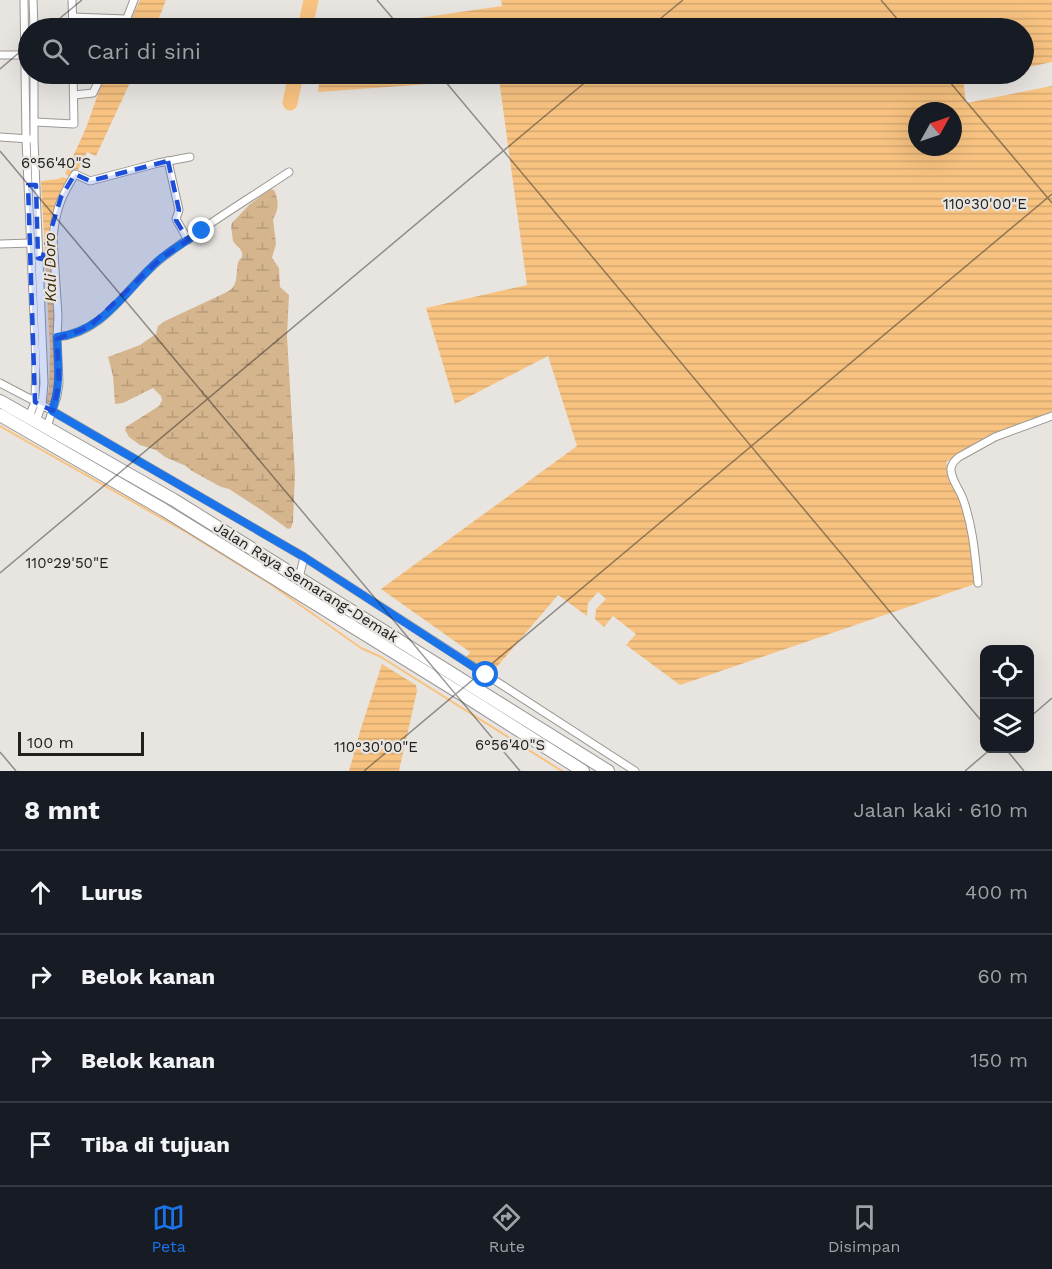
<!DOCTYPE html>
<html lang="id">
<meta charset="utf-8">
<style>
body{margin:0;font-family:"Work Sans",sans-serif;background:#242831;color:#f1f3f6}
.controls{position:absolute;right:18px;bottom:18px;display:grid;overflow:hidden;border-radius:12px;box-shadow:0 6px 24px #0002}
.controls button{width:54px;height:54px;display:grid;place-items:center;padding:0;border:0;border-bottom:2px solid #363941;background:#171b24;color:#f1f3f6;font:30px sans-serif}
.compass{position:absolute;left:908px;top:102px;width:54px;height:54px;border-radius:50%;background:#171b24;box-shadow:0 6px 24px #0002;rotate:50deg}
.scale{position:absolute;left:18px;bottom:15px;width:126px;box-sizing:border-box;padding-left:6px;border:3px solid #21201f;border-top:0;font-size:16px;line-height:21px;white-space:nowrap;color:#21201f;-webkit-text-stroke:4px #e8e5e1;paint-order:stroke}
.stop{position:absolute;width:18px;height:18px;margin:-14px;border:4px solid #1a73e8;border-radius:50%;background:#fff}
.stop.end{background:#1a73e8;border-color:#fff;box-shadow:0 2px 6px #0008}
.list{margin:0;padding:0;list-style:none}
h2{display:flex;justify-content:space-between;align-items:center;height:78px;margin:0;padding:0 24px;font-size:26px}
h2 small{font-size:20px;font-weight:400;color:#9ea1a6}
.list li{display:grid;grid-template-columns:39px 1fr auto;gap:18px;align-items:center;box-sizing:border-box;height:84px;padding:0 24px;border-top:2px solid #363941}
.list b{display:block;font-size:22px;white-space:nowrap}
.list em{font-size:20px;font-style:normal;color:#9ea1a6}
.icon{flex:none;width:33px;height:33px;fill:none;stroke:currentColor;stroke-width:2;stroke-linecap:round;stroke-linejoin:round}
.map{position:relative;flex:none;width:1052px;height:771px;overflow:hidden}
.search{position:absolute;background:#171b24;box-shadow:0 6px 24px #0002;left:18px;right:18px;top:18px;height:66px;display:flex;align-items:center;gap:15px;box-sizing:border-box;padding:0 21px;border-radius:33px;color:#9ea1a6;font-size:22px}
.sheet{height:414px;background:#171b24}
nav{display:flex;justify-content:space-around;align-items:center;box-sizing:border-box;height:84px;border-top:2px solid #363941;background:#171b24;font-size:16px;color:#9ea1a6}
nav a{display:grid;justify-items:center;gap:3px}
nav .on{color:#1a73e8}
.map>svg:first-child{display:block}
.wetland{fill:url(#wetland-marsh)}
.water{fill:url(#water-rules);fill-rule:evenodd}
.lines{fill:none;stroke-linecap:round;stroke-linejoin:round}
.stream{stroke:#f8c381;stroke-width:2}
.river{stroke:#f8c381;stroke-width:15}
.street-casing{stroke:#9b9895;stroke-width:9}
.highway-casing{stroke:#9b9895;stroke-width:14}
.street{stroke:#fff;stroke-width:7}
.highway{stroke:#fff;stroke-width:12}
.route{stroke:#1a73e8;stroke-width:8}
.marked{fill:#1d4ed8;fill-opacity:0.2;stroke:#1d4ed8;stroke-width:4.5;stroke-dasharray:12 8;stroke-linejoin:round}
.ticks{fill:none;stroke:#21201f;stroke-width:1.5;stroke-opacity:0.45}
.labels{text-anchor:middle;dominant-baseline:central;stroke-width:4.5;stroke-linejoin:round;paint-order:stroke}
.street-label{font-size:15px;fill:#21201f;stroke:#e8e5e1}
.water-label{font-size:16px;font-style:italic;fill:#3b2607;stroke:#e8e5e1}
.ticks-label{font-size:15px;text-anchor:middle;fill:#21201f;stroke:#e8e5e1;stroke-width:4.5;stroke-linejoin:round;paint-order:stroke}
</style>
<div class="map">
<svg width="1052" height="771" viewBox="0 0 1052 771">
<defs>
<pattern id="wetland-marsh" width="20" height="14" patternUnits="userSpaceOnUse" patternTransform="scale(1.5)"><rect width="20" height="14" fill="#d5b58d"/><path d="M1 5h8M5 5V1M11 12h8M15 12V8" fill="none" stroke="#b79b79"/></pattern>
<pattern id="water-rules" width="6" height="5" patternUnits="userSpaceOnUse" patternTransform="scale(1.5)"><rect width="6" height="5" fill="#f8c381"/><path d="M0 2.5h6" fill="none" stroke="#d4a76f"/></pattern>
</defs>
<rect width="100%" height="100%" fill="#e8e5e1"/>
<!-- wetland -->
<path class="wetland" d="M270 189 274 190C279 200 279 210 273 219L276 244 272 258 279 268 280 287 289 295 287 336 295 474 293 522 291 528 288 529 260 509 229 489 221 487 192 471 186 466 165 457 156 450 140 445 129 437 125 430 126 427 159 406 162 400 161 396 153 388 123 403 115 404 113 376 108 357 140 345 156 334 158 326 165 321 225 293C227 292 232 289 233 287 238 281 236 269 238 263 240 257 243 260 242 253 241 248 235 245 233 241L231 226 232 223 249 205Z"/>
<!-- water -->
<g class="water">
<path d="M140 0H166L155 28H127Z"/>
<path d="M501 0H1052V62L1024 68V28H349L502 6Z"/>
<path d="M105 74H134L96 156 87 152 78 170 75 169 71 177 65 174 86 128Z"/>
<path d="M320 74H993L963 79 966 103 1052 86V412L1006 432 996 433 991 437 946 462 962 502 972 540 975 584 680 685 626 645 636 634 613 616 604 627 595 619 596 609 606 599 598 592 588 603 587 616 558 595 490 675 465 659 470 652 381 589 577 446 548 356 455 404 426 308 527 285 499 79 318 92ZM917 111H953V147H917Z"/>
<path d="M62 177 69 179 58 201 53 278 58 375 56 396H53L50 404 46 403 49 389 50 350 41 181 58 179Z"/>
<path d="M382 664 416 685 417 691 399 771H349L361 728Z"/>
</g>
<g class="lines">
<!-- stream -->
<path class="stream" d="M0 426 186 532 269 583 361 648 381 657 562 771"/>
<!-- river -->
<g class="river">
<path d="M305 28 311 0"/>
<path d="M290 103 296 74"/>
</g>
<!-- street casing -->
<g class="street-casing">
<g id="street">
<path d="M24 0 26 139 36 362 35 402 29 417"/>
<path d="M33 0 34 28"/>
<path d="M72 0 73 28"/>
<path d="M73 17 126 19"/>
<path d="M123 28 134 0"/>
<path d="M0 55H27"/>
<path d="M34 74V140L44 383 42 405 36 421"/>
<path d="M74 95 93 93 102 74"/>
<path d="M35 122 74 124 73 74"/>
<path d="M0 137 30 139"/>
<path d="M168 161 179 210 176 219 188 240"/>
<path d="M0 244 31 243"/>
<path d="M57 337 58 316 53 238C56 209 60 199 75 174L90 181 158 163 190 157"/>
<path d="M0 383 42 405 304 557 635 771"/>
<path d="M47 427 57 396 59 383 57 337C107 332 127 285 162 258 202 227 247 200 289 172"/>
<path d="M299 578 304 557"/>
<path d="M978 583C975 555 973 527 963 499 960 490 950 478 951 468 952 463 955 460 959 457L995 437 1052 416"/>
</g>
</g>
<!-- highway casing -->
<g class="highway-casing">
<g id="highway">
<path d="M0 401 174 500 608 771"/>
<path d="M0 415 164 510 476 703 583 771"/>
</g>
</g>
<!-- street -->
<use href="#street" class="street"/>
<!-- highway -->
<use href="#highway" class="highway"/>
</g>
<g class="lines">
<!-- route -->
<path class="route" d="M202 231C188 240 172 249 159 260 127 288 104 332 57 337 58 364 61 385 52 411L304 557 486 675"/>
</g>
<!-- marked area -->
<path class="marked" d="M168 161 179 210 176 220 188 240 160 259 89 327 57 339 59 383 53 411 35 402 28 185H36L38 258 42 259 61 197 75 174 90 181Z"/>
<!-- ticks -->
<path class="ticks" d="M377 0 401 28M881 0 905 28M48 28 82 0M649 28 683 0M0 69 28 45M439 74 984 724M943 74 1052 203M0 151 520 771M0 573 595 74M1030 717 1052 698M1005 748 1024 771M0 752 16 771M364 771 1052 194M965 771 992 748"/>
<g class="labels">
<!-- street labels -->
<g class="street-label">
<text transform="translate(306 582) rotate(32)">Jalan Raya Semarang-Demak</text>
</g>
<!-- water labels -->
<g class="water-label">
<text transform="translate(50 267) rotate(-91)">Kali Doro</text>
</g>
</g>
<g class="ticks-label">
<text x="56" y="168">6°56'40"S</text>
<text x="985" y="209">110°30'00"E</text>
<text x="67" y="568">110°29'50"E</text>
<text x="510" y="750">6°56'40"S</text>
<text x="376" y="752">110°30'00"E</text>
</g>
</svg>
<div class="controls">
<button><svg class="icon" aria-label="locate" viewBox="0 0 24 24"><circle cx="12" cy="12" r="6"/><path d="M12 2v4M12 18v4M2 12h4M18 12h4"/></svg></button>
<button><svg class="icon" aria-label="layers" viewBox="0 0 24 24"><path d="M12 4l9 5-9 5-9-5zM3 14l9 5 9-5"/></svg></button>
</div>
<svg class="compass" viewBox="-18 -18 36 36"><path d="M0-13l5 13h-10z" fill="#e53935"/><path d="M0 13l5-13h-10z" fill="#9ea1a6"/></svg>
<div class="scale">100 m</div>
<div class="stop" style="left:486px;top:675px"></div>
<div class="stop end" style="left:202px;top:231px"></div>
<div class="search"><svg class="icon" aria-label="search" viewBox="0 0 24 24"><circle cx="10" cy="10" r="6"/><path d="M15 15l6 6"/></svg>Cari di sini</div>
</div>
<section class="sheet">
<h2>8 mnt<small>Jalan kaki · 610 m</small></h2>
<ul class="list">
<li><svg class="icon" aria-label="ahead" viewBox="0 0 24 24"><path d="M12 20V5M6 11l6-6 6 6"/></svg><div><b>Lurus</b></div><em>400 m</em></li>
<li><svg class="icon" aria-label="right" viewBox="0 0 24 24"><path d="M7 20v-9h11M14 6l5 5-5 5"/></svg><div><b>Belok kanan</b></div><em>60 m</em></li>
<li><svg class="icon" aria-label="right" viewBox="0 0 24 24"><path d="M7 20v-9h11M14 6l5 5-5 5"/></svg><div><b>Belok kanan</b></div><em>150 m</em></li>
<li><svg class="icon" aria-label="arrive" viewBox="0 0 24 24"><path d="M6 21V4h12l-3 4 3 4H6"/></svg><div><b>Tiba di tujuan</b></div></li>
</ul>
</section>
<nav>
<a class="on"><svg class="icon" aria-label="map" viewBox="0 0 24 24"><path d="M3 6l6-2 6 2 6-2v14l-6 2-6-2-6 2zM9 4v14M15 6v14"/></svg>Peta</a>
<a><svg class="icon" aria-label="directions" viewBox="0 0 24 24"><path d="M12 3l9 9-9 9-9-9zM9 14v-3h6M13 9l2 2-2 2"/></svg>Rute</a>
<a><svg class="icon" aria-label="saved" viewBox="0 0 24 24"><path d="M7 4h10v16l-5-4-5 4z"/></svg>Disimpan</a>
</nav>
